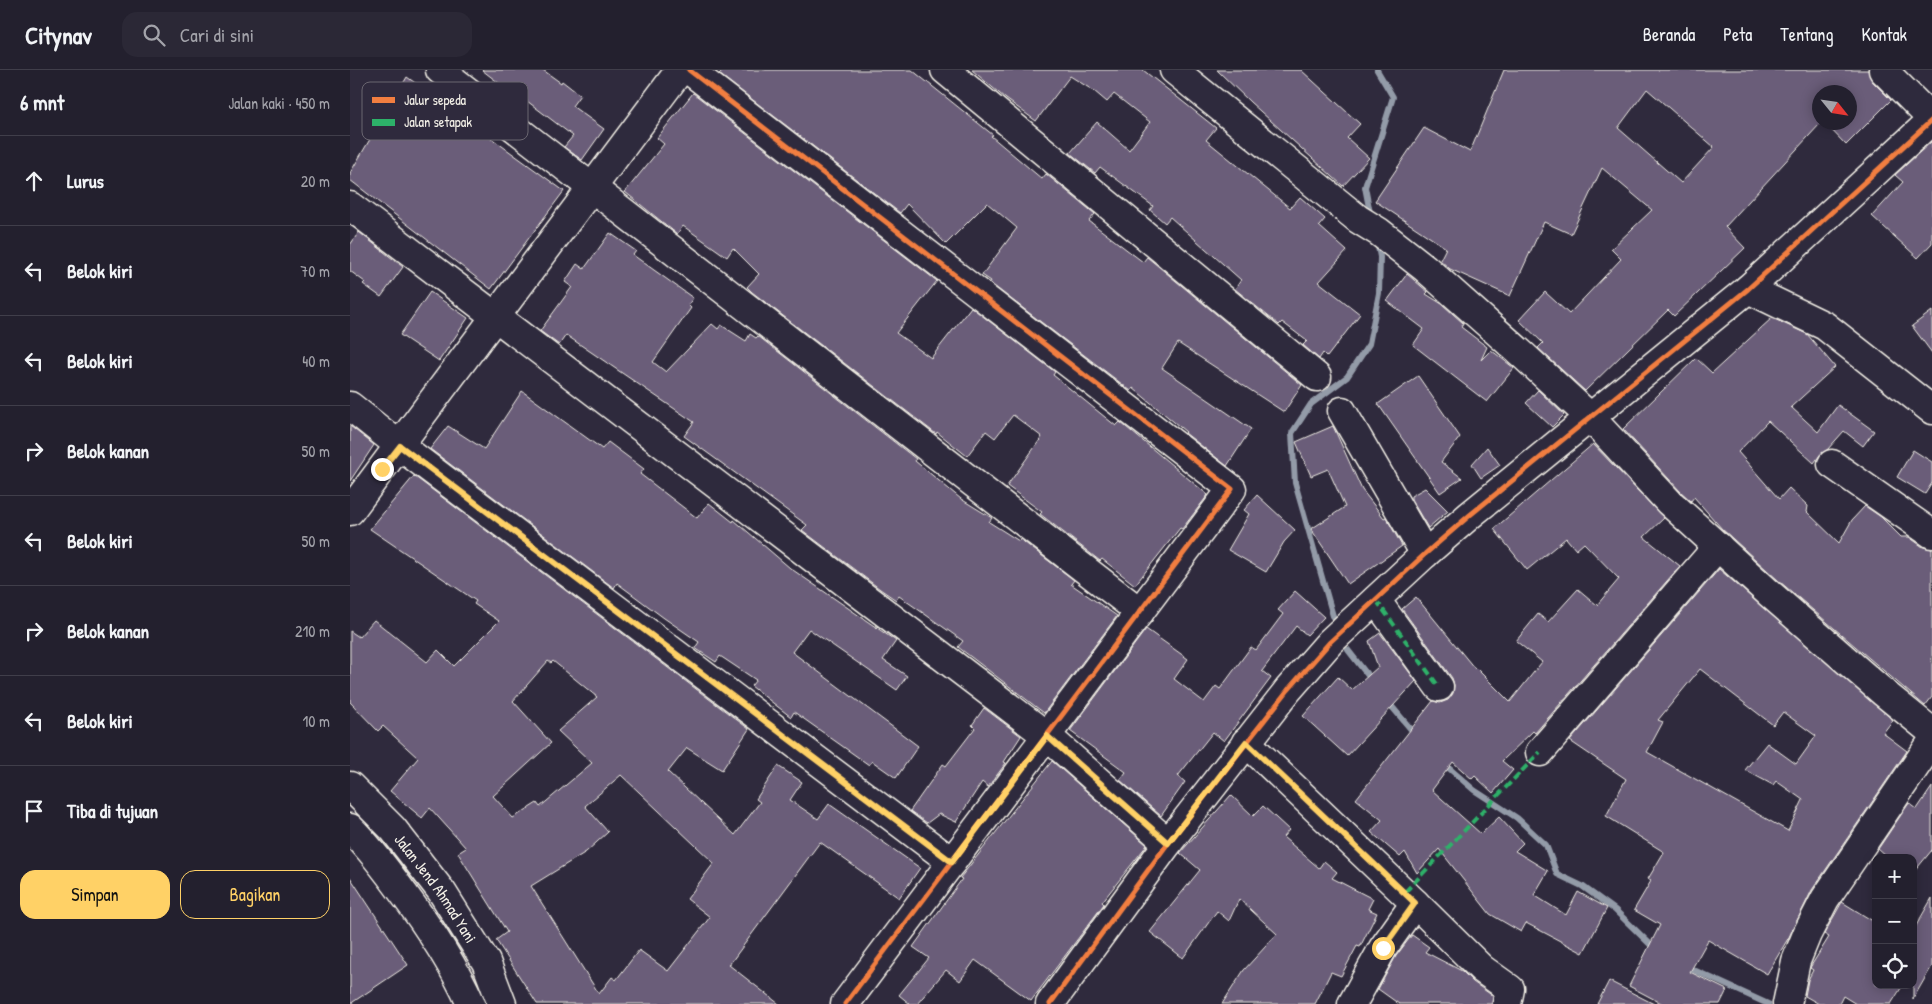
<!DOCTYPE html>
<html lang="id">
<meta charset="utf-8">
<style>
body{margin:0;font-family:"Patrick Hand",sans-serif;background:#2b2836;color:#f1f3f6}
.controls{position:absolute;right:15px;bottom:15px;display:grid;overflow:hidden;border-radius:10px;box-shadow:0 2px 12px #0003}
.controls button{width:45px;height:45px;display:grid;place-items:center;padding:0;border:0;border-bottom:1px solid #403e4a;background:#23202e;color:#f1f3f6;font:25px sans-serif}
.compass{position:absolute;left:1462px;top:15px;width:45px;height:45px;border-radius:50%;background:#23202e;box-shadow:0 2px 12px #0003;rotate:120deg}
.stop{position:absolute;width:15px;height:15px;margin:-11px;border:4px solid #ffd166;border-radius:50%;background:#fff}
.stop.end{background:#ffd166;border-color:#fff;box-shadow:0 1px 5px #0008}
.list{margin:0;padding:0;list-style:none}
h2{display:flex;justify-content:space-between;align-items:center;height:65px;margin:0;padding:0 20px;font-size:21px}
h2 small{font-size:16px;font-weight:400;color:#a3a3aa}
.list li{display:grid;grid-template-columns:32px 1fr auto;gap:15px;align-items:center;box-sizing:border-box;height:90px;padding:0 20px;border-top:1px solid #403e4a}
.list b{display:block;font-size:19px;white-space:nowrap}
.list em{font-size:16px;font-style:normal;color:#a3a3aa}
.actions{display:flex;gap:10px;padding:15px 20px}
.actions a{flex:1;padding:11px 0;border:1px solid #ffd166;border-radius:15px;text-align:center;font-size:18px;color:#ffd166}
.actions .main{background:#ffd166;color:#111}
.icon{flex:none;width:28px;height:28px;fill:none;stroke:currentColor;stroke-width:2;stroke-linecap:round;stroke-linejoin:round}
.map{position:relative;flex:none;width:1582px;height:934px;overflow:hidden}
header{display:flex;align-items:center;gap:30px;box-sizing:border-box;height:70px;padding:0 25px;background:#23202e;border-bottom:1px solid #403e4a}
header strong{font-size:24px}
nav{display:flex;gap:28px;margin-inline-start:auto;font-size:18px}
.search{width:350px;height:45px;background:#2b2836;display:flex;align-items:center;gap:12px;box-sizing:border-box;padding:0 18px;border-radius:15px;color:#a3a3aa;font-size:19px}
main{display:flex}
aside{flex:1;background:#23202e}
.map>svg:first-child{display:block}
.lines{fill:none;stroke-linecap:round;stroke-linejoin:round}
.stream{stroke:#939ba8;stroke-width:6}
.building{fill:#6a5d79;stroke:#f4f1e8;fill-rule:evenodd}
.minor-casing{stroke:#f4f1e8;stroke-width:31}
.major-casing{stroke:#f4f1e8;stroke-width:31}
.minor{stroke:#2f2a3d;stroke-width:28}
.major{stroke:#2f2a3d;stroke-width:28}
.quiet{stroke:#2db169;stroke-width:4;stroke-dasharray:8 4;stroke-linecap:butt}
.cycleway-casing{stroke:#2f2a3d;stroke-width:8}
.cycleway{stroke:#f27e40;stroke-width:5}
.route{stroke:#ffd166;stroke-width:6}
.labels{text-anchor:middle;dominant-baseline:central;stroke-width:5;stroke-linejoin:round;paint-order:stroke}
.street-label{font-size:16px;fill:#f4f1e8;stroke:#2f2a3d}
.key{fill:#2f2a3d;stroke:#6a6670;stroke-width:1}
.key-label{font-size:14px;fill:#f4f1e8}
</style>
<header>
<strong>Citynav</strong>
<div class="search"><svg class="icon" aria-label="search" viewBox="0 0 24 24"><circle cx="10" cy="10" r="6"/><path d="M15 15l6 6"/></svg>Cari di sini</div>
<nav><a>Beranda</a><a>Peta</a><a>Tentang</a><a>Kontak</a></nav>
</header>
<main>
<aside>
<h2>6 mnt<small>Jalan kaki · 450 m</small></h2>
<ul class="list">
<li><svg class="icon" aria-label="ahead" viewBox="0 0 24 24"><path d="M12 20V5M6 11l6-6 6 6"/></svg><div><b>Lurus</b></div><em>20 m</em></li>
<li><svg class="icon" aria-label="left" viewBox="0 0 24 24"><path d="M17 20v-9H6M10 6l-5 5 5 5"/></svg><div><b>Belok kiri</b></div><em>70 m</em></li>
<li><svg class="icon" aria-label="left" viewBox="0 0 24 24"><path d="M17 20v-9H6M10 6l-5 5 5 5"/></svg><div><b>Belok kiri</b></div><em>40 m</em></li>
<li><svg class="icon" aria-label="right" viewBox="0 0 24 24"><path d="M7 20v-9h11M14 6l5 5-5 5"/></svg><div><b>Belok kanan</b></div><em>50 m</em></li>
<li><svg class="icon" aria-label="left" viewBox="0 0 24 24"><path d="M17 20v-9H6M10 6l-5 5 5 5"/></svg><div><b>Belok kiri</b></div><em>50 m</em></li>
<li><svg class="icon" aria-label="right" viewBox="0 0 24 24"><path d="M7 20v-9h11M14 6l5 5-5 5"/></svg><div><b>Belok kanan</b></div><em>210 m</em></li>
<li><svg class="icon" aria-label="left" viewBox="0 0 24 24"><path d="M17 20v-9H6M10 6l-5 5 5 5"/></svg><div><b>Belok kiri</b></div><em>10 m</em></li>
<li><svg class="icon" aria-label="arrive" viewBox="0 0 24 24"><path d="M6 21V4h12l-3 4 3 4H6"/></svg><div><b>Tiba di tujuan</b></div></li>
</ul>
<div class="actions"><a class="main">Simpan</a><a>Bagikan</a></div>
</aside>
<div class="map">
<svg width="1582" height="934" viewBox="0 0 1582 934">
<rect width="100%" height="100%" fill="#2f2a3d"/>
<filter id="ink" filterUnits="userSpaceOnUse"><feTurbulence type="fractalNoise" baseFrequency=".02" numOctaves="2"/><feDisplacementMap in="SourceGraphic" scale="10" xChannelSelector="R" yChannelSelector="G"/><feConvolveMatrix kernelMatrix="1 2 1 2 8 2 1 2 1" color-interpolation-filters="sRGB"/></filter>
<g filter="url(#ink)">
<g class="lines">
<!-- stream -->
<g class="stream">
<path d="M1021 148 1015 117 1043 27 1027 0"/>
<path d="M983 546 945 413 942 363 961 334 997 307 1019 274 1029 223 1030 187 1027 172"/>
<path d="M998 580 1023 612"/>
<path d="M1038 632 1065 664"/>
<path d="M1093 693 1124 720 1167 748 1196 775 1207 804 1232 816 1265 840 1305 879"/>
<path d="M1335 896 1418 934"/>
</g>
</g>
<!-- building -->
<g class="building">
<path d="M132 0H193L211 13 212 11 230 25 222 36 254 59 232 90 214 77 223 66 177 31 175 34 157 21 158 20Z"/>
<path d="M373 0H562L643 65 641 66 692 109 696 104 745 144 739 151 793 192 797 187 952 315 934 342 828 273 812 298 901 359 877 396 835 363 836 362 783 318 781 321 640 213 641 211 632 205 667 158 637 133 596 174 557 134 550 143 369 4Z"/>
<path d="M622 0H793L866 58 856 70 940 138 950 127 975 149 969 156 997 181 969 212 1010 244 977 287 973 283 969 289 953 275 957 271 932 252 929 255 885 219 891 210 820 147 815 153 800 140 803 136 750 97 745 103 720 83 747 52 779 80 800 52 764 24 757 32 744 21 720 6 686 51 656 29Z"/>
<path d="M867 0H951L1010 54 997 68 1019 88 993 116 900 32Z"/>
<path d="M1154 0H1518L1522 11 1541 30 1496 75 1474 52H1500V22H1470V54L1375 157 1395 178 1324 246 1318 240 1235 321 1188 278 1193 273 1169 250 1195 222 1219 244 1271 189 1261 179 1302 140 1252 98 1221 164 1194 152 1160 226 1100 199 1090 190 1096 178 1025 131 1074 58 1120 82ZM1297 19 1364 77 1331 113 1268 58Z"/>
<path d="M57 7 214 121 141 219 0 110V103Z"/>
<path d="M343 23 587 211 546 263 581 288 621 237 705 302 703 305 766 356 770 352 858 425 832 459 830 458 785 515 752 489 750 491 690 444 692 442 657 416 692 367 663 345 645 368 636 361 617 386 587 362 586 364 402 222 397 217 409 204 383 178 377 187 333 156 327 164 275 122 314 74 307 68Z"/>
<path d="M1582 71V173L1568 188 1522 146 1553 112 1545 105Z"/>
<path d="M9 162 53 197 31 227 13 214 15 212 0 201V175Z"/>
<path d="M260 163 286 181 283 185 343 228 338 235 341 238 303 292 316 302 362 254 368 259 371 255 396 271 400 264 406 268 408 266 566 389 565 391 611 429 642 448 639 452 669 471 670 469 724 510 721 514 767 546 694 643 608 577 613 571 549 526 546 530 530 519 452 460 457 455 334 366 344 352 216 265 209 275 190 261 222 217 215 212 227 194 234 199Z"/>
<path d="M1057 204 1078 222 1076 224 1092 234 1113 253 1111 257 1137 277 1131 290 1141 280 1164 298 1137 332 1063 275 1074 259 1037 231Z"/>
<path d="M80 222 118 248 89 291 50 265Z"/>
<path d="M1582 241V283L1562 256Z"/>
<path d="M1422 248 1457 264 1485 297 1441 337 1468 362 1488 335 1524 361 1513 376 1494 361 1477 380 1470 385 1464 393 1418 351 1388 382 1429 429 1439 418 1458 436 1457 442 1489 473 1502 450 1515 436 1531 447 1551 467H1559L1573 477 1582 479V627L1575 636 1429 511 1372 459 1344 427 1341 431 1330 421 1273 359 1346 288 1362 303Z"/>
<path d="M1068 306 1110 367 1091 392 1112 408 1090 423 1028 334Z"/>
<path d="M1188 320 1214 345 1202 357 1176 333Z"/>
<path d="M172 321 252 379 258 372 294 399 290 404 347 448 359 433 383 452 384 450 440 498 546 571 533 590 557 606 547 620 459 559 442 582 568 676 546 708 522 691 519 695 444 642 441 647 401 616 406 610 370 586 366 592 345 578 349 572 314 548 267 513 264 518 80 379 98 356 134 379Z"/>
<path d="M0 356 24 375 0 411Z"/>
<path d="M983 356 1012 420 1034 448 1036 447 1052 476 998 514 961 459 995 437 978 399 961 406 946 372Z"/>
<path d="M1243 374 1314 448 1294 467 1330 496 1185 663 1183 661 1152 691 1163 700 1143 723 1125 706 1122 709 1103 692 1082 720 1131 764 1149 747 1173 773 1165 781 1198 801 1184 825 1216 845 1228 822 1257 838 1233 883 1176 853 1171 862 1140 844 1089 779 1067 803 1055 782 1050 787 1021 762 1032 750 1006 729 1083 631 1090 633 1098 630 1103 623 1104 615 1102 608 1052 539 1066 527 1125 599 1126 598 1160 632 1192 592 1166 571 1188 544 1198 552 1228 519 1247 535 1269 509 1234 473 1226 480 1216 468 1177 500 1144 459Z"/>
<path d="M1137 377 1150 395 1131 408 1122 394Z"/>
<path d="M1563 380 1582 392V413L1575 424 1547 407Z"/>
<path d="M64 406 399 659 372 700 337 678 318 702 385 765 410 732 406 729 428 696 452 712 440 730 468 749 479 734 570 798 549 828 470 772 379 895 429 934H187L146 870 157 862 108 783 116 778 80 738 72 748 40 721 68 688 33 656 28 661 0 632V561L9 567 24 550 77 592 88 580 104 596 149 551 124 534 126 531 20 459ZM198 591 201 593 203 591 247 627 208 661 242 693 190 737 187 733 163 748 143 726 201 673 163 631ZM271 705 364 793 337 829 360 847 318 901 289 880 266 910 262 907 249 924 181 816 236 782 258 762 235 736Z"/>
<path d="M1075 418 1098 441 1078 458 1061 429V426Z"/>
<path d="M907 425 945 460 934 472 916 502 878 480 899 444 894 440Z"/>
<path d="M1369 499 1543 650 1533 663 1557 681 1462 820 1439 867 1417 904 1358 870 1340 902 1377 920 1370 934H1313L1279 916 1310 855 1284 840 1301 811 1298 809 1314 782 1256 746 1276 709 1220 671ZM1350 599 1423 655 1433 642 1466 666 1446 694 1417 673 1395 700 1423 715 1426 711 1453 730 1438 761 1297 682 1313 652 1308 650Z"/>
<path d="M945 521 974 547 957 565 946 556 912 601 921 608 874 671 863 662 828 706 835 712 811 746 770 710 776 702 720 661 796 559 838 589 824 609 854 632 866 616 870 619 901 577 906 580 933 544 928 540Z"/>
<path d="M1030 563 1066 611 997 686 953 646 988 607 1002 620 1028 597 1019 571Z"/>
<path d="M634 638 671 666 654 692 656 693 638 717 632 712 606 752 589 744 577 753 560 741 593 694 596 696 625 658 622 655Z"/>
<path d="M702 691 797 775 752 832 754 834 681 931 625 890 610 911 596 900 567 934H560L549 925 579 888 563 877 612 809 610 808Z"/>
<path d="M1582 717V780L1563 803V788H1538L1528 779 1559 733 1567 739Z"/>
<path d="M881 725 903 746 913 736 939 760 933 767 969 798 974 791 987 802 982 808 1023 829 1018 839 1027 843 1010 877 1007 876 991 906 981 902 965 934H872L894 900 927 864 889 829 879 851 867 841 833 888 800 862 850 800 830 783Z"/>
<path d="M0 807 58 895 0 934Z"/>
<path d="M1582 828V896L1563 929V861Z"/>
<path d="M1492 832 1526 853V915H1553L1541 934H1506L1493 926 1489 934H1469L1455 926 1458 910 1463 900 1460 898 1461 896 1479 867 1474 864Z"/>
<path d="M1062 865 1079 877 1075 882 1112 901 1123 912 1143 926 1142 934H1049L1028 919 1046 886Z"/>
<path d="M1259 911 1304 934H1247Z"/>
</g>
<g class="lines">
<!-- minor casing -->
<g class="minor-casing">
<g id="minor">
<path d="M90 0 790 542"/>
<path d="M339 0 882 419 495 934"/>
<path d="M595 0 967 307"/>
<path d="M824 0 1008 149 1029 162 1075 198 1174 286 1241 348 1319 432 1419 523 1534 623 1582 662"/>
<path d="M1533 0 1582 49"/>
<path d="M0 136 697 666 818 773"/>
<path d="M1398 219 1475 256 1582 340"/>
<path d="M0 336 50 376 602 792"/>
<path d="M992 341 1075 484"/>
<path d="M1482 394 1582 464"/>
<path d="M0 441 330 0"/>
<path d="M1026 530 1089 617"/>
<path d="M896 672 1065 833 1033 878 1002 934"/>
<path d="M1190 682 1368 476"/>
<path d="M1065 833 1132 899 1160 919 1157 934"/>
<path d="M700 934 818 773 938 620 980 572 1075 484 1120 445 1398 219 1582 50"/>
<path d="M1437 934 1446 891 1457 864 1475 829 1582 672"/>
</g>
</g>
<!-- major casing -->
<g class="major-casing">
<g id="major">
<path id="s1" d="M0 716 43 759 92 822 136 892 152 934"/>
<path d="M0 758C19 777 35 798 51 820 78 856 103 893 121 934"/>
</g>
</g>
<!-- minor -->
<use href="#minor" class="minor"/>
<!-- major -->
<use href="#major" class="major"/>
<!-- quiet -->
<g class="quiet">
<path d="M1026 530 1089 617"/>
<path d="M1055 822 1190 682"/>
</g>
<!-- cycleway casing -->
<g class="cycleway-casing">
<g id="cycleway">
<path d="M339 0 882 419 495 934"/>
<path d="M700 934 818 773 938 620 980 572 1075 484 1120 445 1398 219 1582 50"/>
</g>
</g>
<!-- cycleway -->
<use href="#cycleway" class="cycleway"/>
</g>
</g>
<g class="lines" filter="url(#ink)">
<!-- route -->
<path class="route" d="M32 399 50 376 602 792 697 666 818 773 896 672 1065 833 1033 878"/>
</g>
<g class="labels">
<!-- street labels -->
<g class="street-label">
<text stroke="none"><textPath href="#s1" startOffset="134">Jalan Jend Ahmad Yani</textPath></text>
</g>
</g>
<!-- legend -->
<rect x="12" y="12" width="166" height="58" rx="8" class="key"/>
<rect x="22" y="27" width="23" height="6" fill="#f27e40"/>
<rect x="22" y="49" width="23" height="7" fill="#2db169"/>
<g class="key-label">
<text x="54" y="35">Jalur sepeda</text>
<text x="54" y="57">Jalan setapak</text>
</g>
</svg>
<div class="controls">
<button>+</button>
<button>−</button>
<button><svg class="icon" aria-label="locate" viewBox="0 0 24 24"><circle cx="12" cy="12" r="6"/><path d="M12 2v4M12 18v4M2 12h4M18 12h4"/></svg></button>
</div>
<svg class="compass" viewBox="-18 -18 36 36"><path d="M0-13l5 13h-10z" fill="#e53935"/><path d="M0 13l5-13h-10z" fill="#a3a3aa"/></svg>
<div class="stop" style="left:1033px;top:878px"></div>
<div class="stop end" style="left:32px;top:399px"></div>
</div>
</main>
